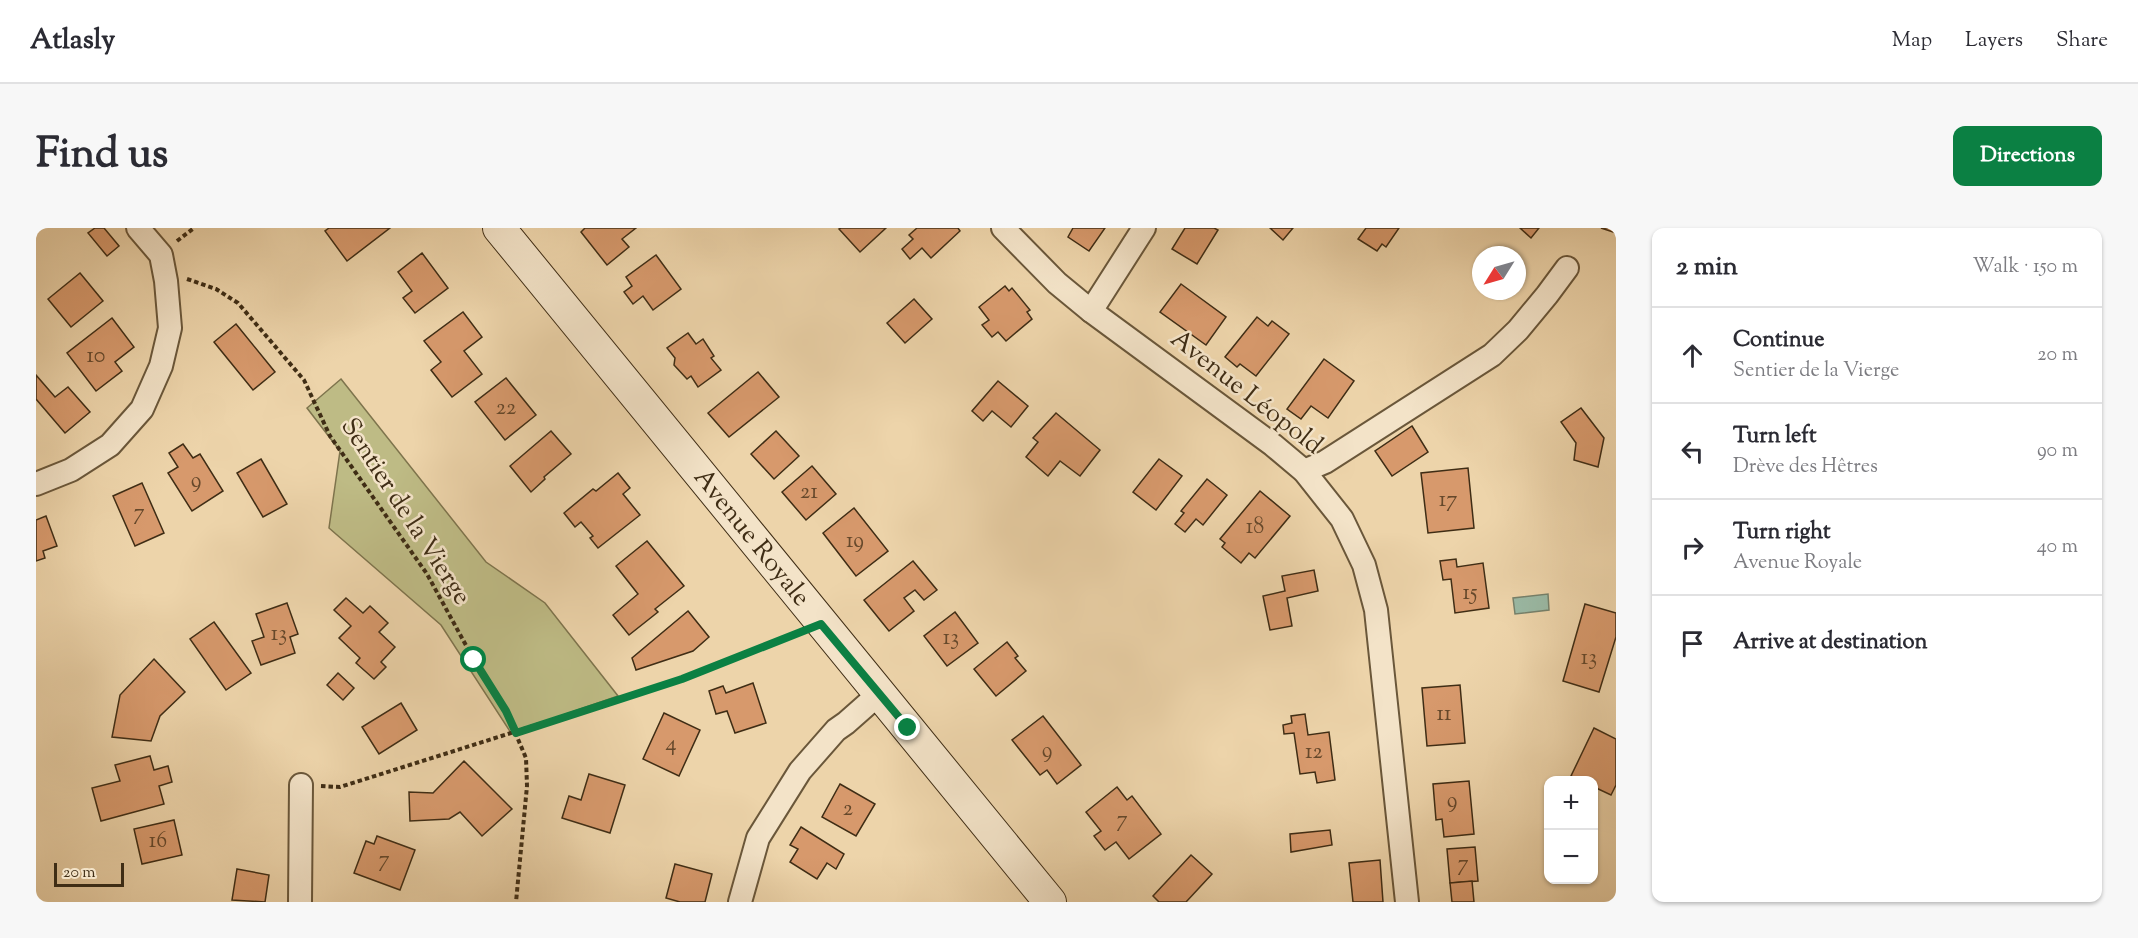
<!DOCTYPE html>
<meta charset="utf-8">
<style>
body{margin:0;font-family:"Sorts Mill Goudy",serif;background:#f7f7f7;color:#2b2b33}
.controls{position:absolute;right:18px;bottom:18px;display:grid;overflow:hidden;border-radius:12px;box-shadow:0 2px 4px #0004}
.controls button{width:54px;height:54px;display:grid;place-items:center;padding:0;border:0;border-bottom:2px solid #e1e1e2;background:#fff;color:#2b2b33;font:30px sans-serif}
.compass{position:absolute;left:1436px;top:18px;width:54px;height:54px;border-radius:50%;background:#fff;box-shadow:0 2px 4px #0004;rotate:233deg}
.scale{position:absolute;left:18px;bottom:15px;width:70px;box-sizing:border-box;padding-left:6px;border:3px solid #3f2d15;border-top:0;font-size:16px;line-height:21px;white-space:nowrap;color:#3f2d15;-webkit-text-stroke:4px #f3e3c8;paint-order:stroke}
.stop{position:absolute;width:18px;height:18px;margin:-14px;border:4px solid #0b8043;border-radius:50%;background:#fff}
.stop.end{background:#0b8043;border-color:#fff;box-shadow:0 2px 6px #0008}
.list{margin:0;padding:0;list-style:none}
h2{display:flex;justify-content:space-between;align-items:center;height:78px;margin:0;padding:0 24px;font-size:26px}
h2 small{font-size:20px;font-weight:400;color:#7c7c81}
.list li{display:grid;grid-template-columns:39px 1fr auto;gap:18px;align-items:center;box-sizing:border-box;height:96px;padding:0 24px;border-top:2px solid #e1e1e2}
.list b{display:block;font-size:22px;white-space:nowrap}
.list p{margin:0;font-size:20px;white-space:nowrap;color:#7c7c81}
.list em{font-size:20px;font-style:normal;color:#7c7c81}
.icon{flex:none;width:33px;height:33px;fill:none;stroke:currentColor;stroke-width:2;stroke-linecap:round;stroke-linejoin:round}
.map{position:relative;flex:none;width:1580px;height:674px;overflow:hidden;border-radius:12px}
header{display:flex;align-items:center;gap:36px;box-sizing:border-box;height:84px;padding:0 30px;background:#fff;border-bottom:2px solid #e1e1e2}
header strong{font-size:28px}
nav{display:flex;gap:33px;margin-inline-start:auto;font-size:21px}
.intro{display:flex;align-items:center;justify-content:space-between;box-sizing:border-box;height:144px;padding:0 36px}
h1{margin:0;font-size:42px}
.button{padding:15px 27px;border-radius:12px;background:#0b8043;color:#fff;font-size:21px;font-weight:700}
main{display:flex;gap:36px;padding:0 36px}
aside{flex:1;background:#fff;border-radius:12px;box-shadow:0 2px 4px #0004}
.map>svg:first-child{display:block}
.green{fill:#bebb85;stroke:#7e744d;stroke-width:1.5}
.water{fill:#9ab9a4;stroke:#76816b;stroke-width:1.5}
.building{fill:#d7996c;stroke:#3f2d15;stroke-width:1.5}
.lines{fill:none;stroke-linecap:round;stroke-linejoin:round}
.street-casing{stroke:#6a573a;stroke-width:26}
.secondary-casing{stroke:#3f2d15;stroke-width:34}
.path{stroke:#3f2d15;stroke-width:4;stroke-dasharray:4.5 3;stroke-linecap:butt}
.street{stroke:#f3e3c8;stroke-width:22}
.secondary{stroke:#f3e3c8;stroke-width:32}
.route{stroke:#0b8043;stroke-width:8}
.labels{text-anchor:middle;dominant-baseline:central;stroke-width:5;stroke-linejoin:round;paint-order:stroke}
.number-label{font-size:22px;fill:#65482b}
.street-label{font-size:26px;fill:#3f2d15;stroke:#f3e3c8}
</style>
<header>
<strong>Atlasly</strong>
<nav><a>Map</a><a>Layers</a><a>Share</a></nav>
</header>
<div class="intro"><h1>Find us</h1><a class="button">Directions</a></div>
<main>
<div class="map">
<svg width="1580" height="674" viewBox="0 0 1580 674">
<rect width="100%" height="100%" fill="#edd4aa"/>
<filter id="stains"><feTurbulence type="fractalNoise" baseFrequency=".00333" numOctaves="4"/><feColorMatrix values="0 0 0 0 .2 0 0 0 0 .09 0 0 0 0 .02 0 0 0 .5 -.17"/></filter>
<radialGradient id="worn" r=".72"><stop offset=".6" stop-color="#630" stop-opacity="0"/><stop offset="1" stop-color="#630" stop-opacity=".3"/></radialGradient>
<!-- green -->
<path class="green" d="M305 151 450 334 509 375 582 468 475 505 405 397 293 300 304 223 271 180Z"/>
<!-- water -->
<path class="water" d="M1512 366 1513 382 1479 386 1477 370Z"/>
<!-- building -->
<g class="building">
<path d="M59 0H68L83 18 71 28 52 5Z"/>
<path d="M293 0H354L311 33 289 3Z"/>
<path d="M549 0H600L586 11 593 19 571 37 545 4Z"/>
<path d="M805 0H850L824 24 803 1Z"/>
<path d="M881 0H922L924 3 895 30 886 20 874 31 866 21 877 11 873 7Z"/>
<path d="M1037 0H1069L1053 23 1032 9Z"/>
<path d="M1149 0H1178L1182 2 1161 36 1136 21Z"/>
<path d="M1234 0H1257L1247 12Z"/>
<path d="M1330 0H1363L1350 19 1346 16 1341 23 1322 11Z"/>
<path d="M1484 0H1503L1495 10Z"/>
<path d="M1565 0H1580V5Z"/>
<path d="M386 25 412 60 379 85 367 70 376 63 362 44Z"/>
<path d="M620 27 645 61 617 82 607 68 597 76 588 64 596 58 590 49Z"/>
<path d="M44 45 67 73 35 99 12 71Z"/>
<path d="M1145 56 1190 89 1170 117 1124 84Z"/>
<path d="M969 58 973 63 976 60 994 82 991 84 996 91 970 113 962 104 956 109 946 97 953 92 943 79Z"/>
<path d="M878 71 896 91 869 115 851 95Z"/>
<path d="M427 84 446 109 428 123 446 146 416 169 395 142 405 134 388 113Z"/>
<path d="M1221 89 1232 98 1236 93 1253 106 1220 148 1204 136 1201 139 1189 129Z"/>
<path d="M76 90 98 119 79 134 86 143 60 163 31 125Z"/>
<path d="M200 96 239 144 217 162 178 114Z"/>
<path d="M652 105 660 116 667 111 678 128 675 130 685 142 662 159 655 148 651 151 638 137 639 130 631 120Z"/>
<path d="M1288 131 1318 153 1292 190 1275 178 1265 191 1251 181Z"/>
<path d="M722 144 743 169 693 209 672 185Z"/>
<path d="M0 147 19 169 32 159 54 184 29 205 0 171Z"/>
<path d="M470 150 500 187 469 212 439 174Z"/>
<path d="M962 153 992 178 975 199 956 183 947 193 936 183Z"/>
<path d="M1545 180 1568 210 1562 239 1538 232 1540 215 1525 194Z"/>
<path d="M1020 185 1064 222 1044 248 1024 233 1012 248 990 229 1002 214 997 210Z"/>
<path d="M1376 198 1392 224 1356 248 1339 223Z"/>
<path d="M515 203 535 226 508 249 509 251 495 264 474 238Z"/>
<path d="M740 203 763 228 738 251 715 226Z"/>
<path d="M147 216 157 230 164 226 187 263 156 283 132 245 142 239 133 225Z"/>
<path d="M225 231 251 276 227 289 201 245Z"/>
<path d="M1123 231 1146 248 1120 282 1097 264Z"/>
<path d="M776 238 800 266 770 292 746 264Z"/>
<path d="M1432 240 1438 300 1392 305 1385 245Z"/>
<path d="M582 245 594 260 587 266 604 287 562 320 554 310 557 308 545 294 539 299 528 285 557 261 560 263Z"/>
<path d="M1171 251 1191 267 1167 297 1160 291 1149 304 1139 296 1148 285 1145 283Z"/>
<path d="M106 255 128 305 99 318 77 268Z"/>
<path d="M1224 263 1254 288 1219 330 1213 325 1205 335 1186 319 1189 315 1184 311Z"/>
<path d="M818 280 852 323 820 348 787 305Z"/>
<path d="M10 288 21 318 7 323 9 330 0 333V292Z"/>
<path d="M611 313 648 358 619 381 622 384 593 407 577 387 602 366 580 338Z"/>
<path d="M1420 331 1421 339 1447 335 1453 380 1419 385 1415 351 1407 352 1404 333Z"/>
<path d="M877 333 901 362 888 372 879 362 868 370 878 383 853 403 828 372Z"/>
<path d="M1278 342 1282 363 1251 370 1256 398 1234 402 1227 368 1249 363 1246 348Z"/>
<path d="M310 370 327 385 334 378 352 395 343 404 359 419 345 434 350 439 338 451 320 435 324 430 303 410 315 398 298 382Z"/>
<path d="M251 375 262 406 254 409 259 425 225 437 216 413 228 409 220 386Z"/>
<path d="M1549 376 1580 385V409L1563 464 1527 453Z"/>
<path d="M652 383 673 409 657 423 600 442 596 430Z"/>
<path d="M919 384 942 415 911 438 888 408Z"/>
<path d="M178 394 215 445 190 462 154 411Z"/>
<path d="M971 414 982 428 979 430 990 443 960 468 938 441Z"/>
<path d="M118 431 149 464 124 488 115 513 76 509 84 467Z"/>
<path d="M302 445 318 460 307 472 291 457Z"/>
<path d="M717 455 730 495 699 505 691 483 680 486 673 463 687 458 690 465Z"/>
<path d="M1424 457 1429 515 1391 518 1386 460Z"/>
<path d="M365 475 381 502 343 526 326 499Z"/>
<path d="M628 485 664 502 643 548 607 531Z"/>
<path d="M1269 486 1272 507 1293 504 1299 552 1281 555 1279 544 1264 546 1258 505 1248 506 1247 497 1256 495 1255 488Z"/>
<path d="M1007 488 1045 537 1021 556 1011 542 1004 547 976 512Z"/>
<path d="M1558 500 1580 511V557L1575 567 1558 559V552H1544L1535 548Z"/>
<path d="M114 528 118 542 132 538 136 554 123 558 128 576 65 593 56 560 84 553 79 537Z"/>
<path d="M428 533 476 581 446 608 424 584 413 591 374 593 373 564 397 565Z"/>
<path d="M553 546 589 557 574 605 526 590 533 568 545 572Z"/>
<path d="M1433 553 1438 606 1408 609 1406 591 1400 592 1397 556Z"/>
<path d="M804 556 839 576 820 608 786 589Z"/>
<path d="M1081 559 1091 572 1096 568 1125 606 1093 631 1080 614 1069 622 1058 608 1065 603 1050 584Z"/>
<path d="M138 592 146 627 106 636 98 601Z"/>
<path d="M765 599 808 626 800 641 791 635 781 651 754 634 762 621 754 617Z"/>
<path d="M1294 602 1296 617 1255 624 1254 606Z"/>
<path d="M341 608 379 622 364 662 318 645 330 613 338 616Z"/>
<path d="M1439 619 1442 653 1414 655 1411 621Z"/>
<path d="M1155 627 1176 646 1150 674H1123L1117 668Z"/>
<path d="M1344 632 1347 674H1317L1313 635Z"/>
<path d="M639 636 676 646 669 674H644L630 670Z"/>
<path d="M201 641 233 647 229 674 196 672Z"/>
<path d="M1436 653 1438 674H1416L1414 655Z"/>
</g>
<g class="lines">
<!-- street casing -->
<g class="street-casing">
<g id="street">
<path d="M967 0 1021 55 1055 83 1237 217 1268 243 1306 291 1328 337 1340 382 1371 674"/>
<path d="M1055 83 1108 0"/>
<path d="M1268 243 1289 234 1456 127 1482 102 1511 67 1531 40"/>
<path d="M0 256 35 242 74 217 106 181 125 138 134 100 130 53 125 27 102 0"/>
<path d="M264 674 265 557"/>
<path d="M704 674 722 610 764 543 800 502 810 495 844 465"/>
</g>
</g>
<!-- secondary casing -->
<g class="secondary-casing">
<path id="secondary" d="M463 0 1014 674"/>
</g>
<!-- path -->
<g class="path">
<path d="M141 13 158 0"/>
<path d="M151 51 180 61 202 75 268 152 294 208 391 346 438 432 470 483 490 530 491 558 480 674"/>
<path d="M285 558 304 559 646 451 760 406"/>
</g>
<!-- street -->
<use href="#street" class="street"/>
<!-- secondary -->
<use href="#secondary" class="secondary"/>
</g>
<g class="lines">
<!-- route -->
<path class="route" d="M438 432 470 483 480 505 646 451 785 396 872 500"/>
</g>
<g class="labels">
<!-- number labels -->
<g class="number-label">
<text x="60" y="129">10</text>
<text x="470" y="181">22</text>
<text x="160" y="254">9</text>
<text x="773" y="265">21</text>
<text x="1412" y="273">17</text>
<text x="103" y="286">7</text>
<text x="1219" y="300">18</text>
<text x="819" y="314">19</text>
<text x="1434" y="366">15</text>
<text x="243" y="407">13</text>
<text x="915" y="411">13</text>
<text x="1553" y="431">13</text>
<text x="1408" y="487">11</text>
<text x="635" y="517">4</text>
<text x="1011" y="524">9</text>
<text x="1278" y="525">12</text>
<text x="1416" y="574">9</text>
<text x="812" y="582">2</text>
<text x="1086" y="593">7</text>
<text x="122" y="614">16</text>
<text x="348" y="633">7</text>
<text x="1427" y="637">7</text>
</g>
<!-- street labels -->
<g class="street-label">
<text transform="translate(1210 165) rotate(38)">Avenue Léopold</text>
<text transform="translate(369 284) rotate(57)">Sentier de la Vierge</text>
<text transform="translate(715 310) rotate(51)">Avenue Royale</text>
</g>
</g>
<rect width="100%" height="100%" filter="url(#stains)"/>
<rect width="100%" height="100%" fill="url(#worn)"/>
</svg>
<div class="controls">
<button>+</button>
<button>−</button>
</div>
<svg class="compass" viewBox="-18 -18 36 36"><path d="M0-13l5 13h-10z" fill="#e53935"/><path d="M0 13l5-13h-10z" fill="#7c7c81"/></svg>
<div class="scale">20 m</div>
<div class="stop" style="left:438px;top:432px"></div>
<div class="stop end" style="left:872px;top:500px"></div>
</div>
<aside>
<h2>2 min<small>Walk · 150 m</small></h2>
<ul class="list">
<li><svg class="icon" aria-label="ahead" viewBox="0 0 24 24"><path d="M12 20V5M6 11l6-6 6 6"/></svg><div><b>Continue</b><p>Sentier de la Vierge</p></div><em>20 m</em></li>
<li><svg class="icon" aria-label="left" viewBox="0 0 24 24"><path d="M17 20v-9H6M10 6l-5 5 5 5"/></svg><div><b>Turn left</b><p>Drève des Hêtres</p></div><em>90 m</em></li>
<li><svg class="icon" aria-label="right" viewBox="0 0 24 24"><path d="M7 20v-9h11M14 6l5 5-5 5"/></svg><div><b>Turn right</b><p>Avenue Royale</p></div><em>40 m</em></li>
<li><svg class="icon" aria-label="arrive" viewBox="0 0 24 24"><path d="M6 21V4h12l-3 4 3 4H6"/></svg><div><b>Arrive at destination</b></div></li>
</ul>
</aside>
</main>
